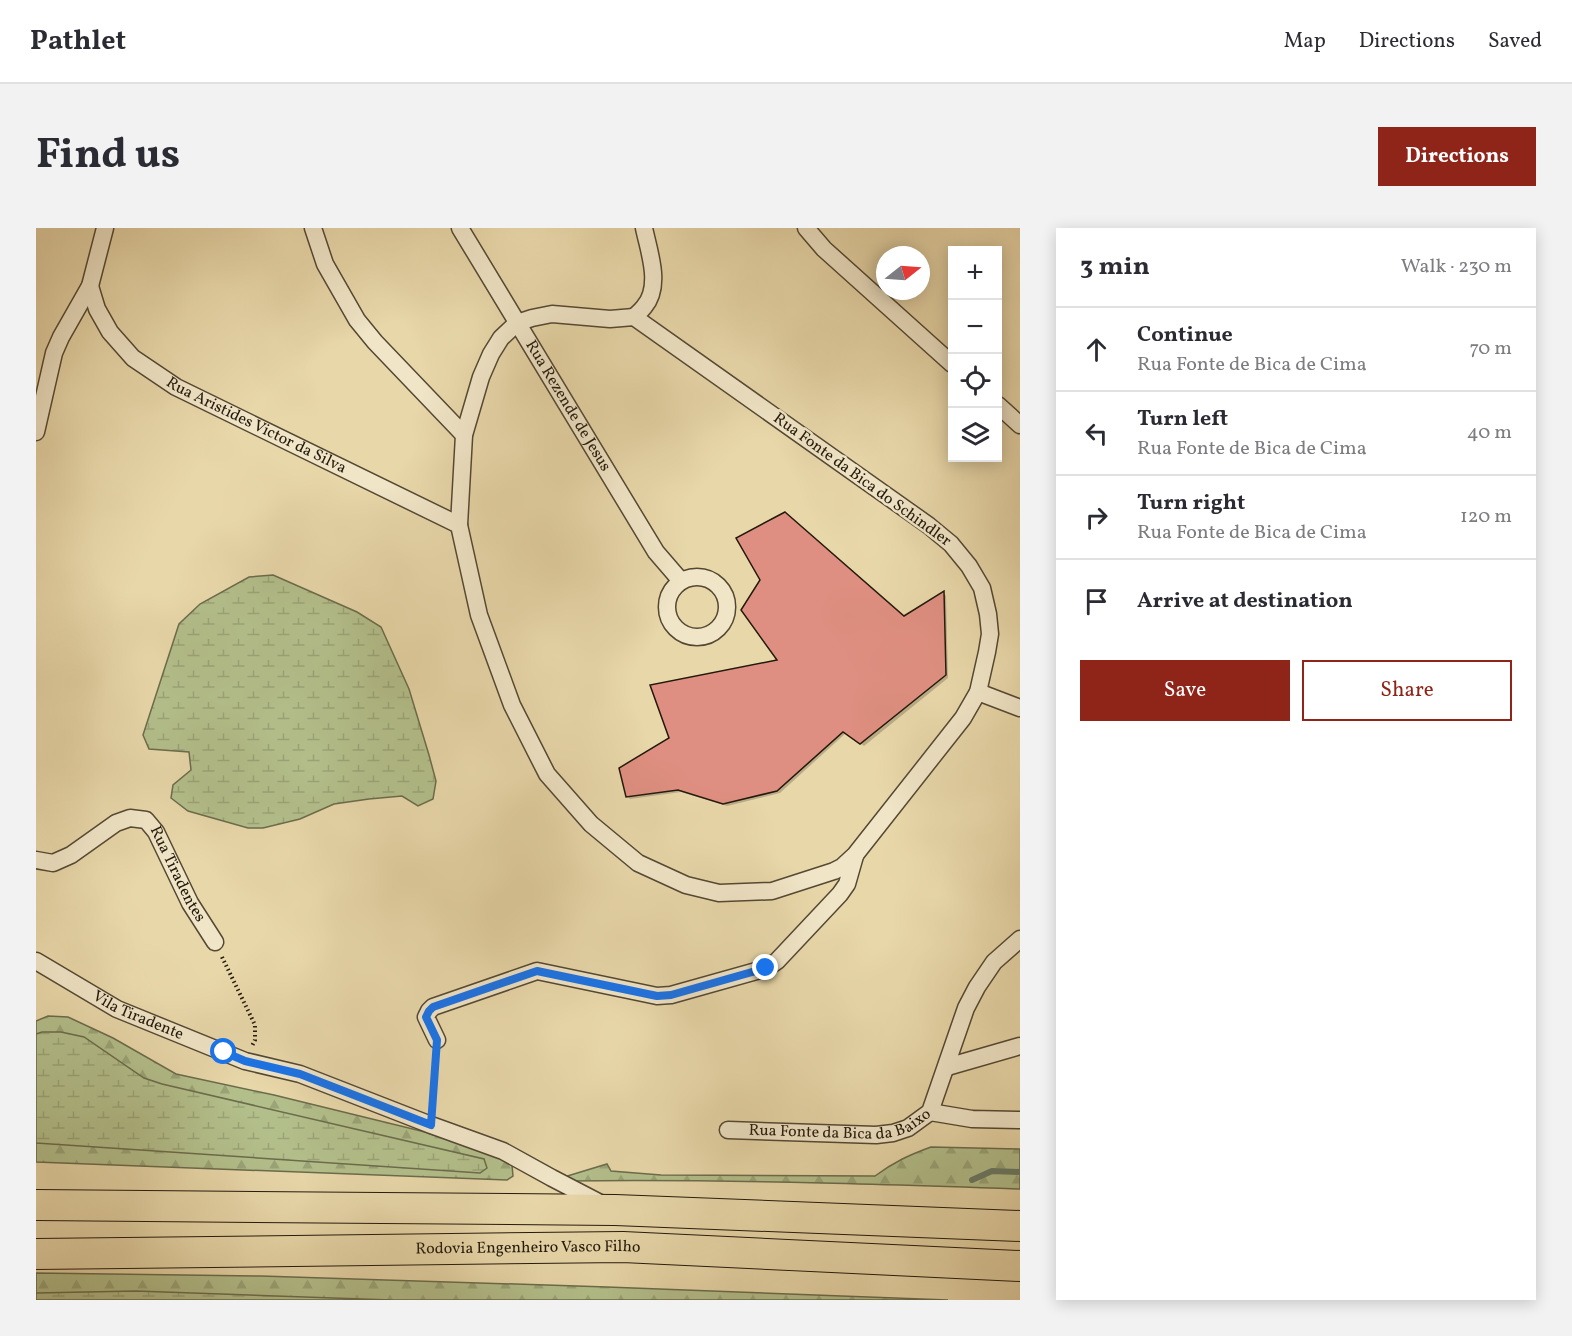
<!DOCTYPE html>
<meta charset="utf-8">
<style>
body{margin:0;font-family:Vollkorn,serif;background:#f2f2f3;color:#2b2b33}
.controls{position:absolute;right:18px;top:18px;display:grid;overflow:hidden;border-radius:0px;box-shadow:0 3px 15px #0003}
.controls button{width:54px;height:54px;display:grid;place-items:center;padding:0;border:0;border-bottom:2px solid #e1e1e2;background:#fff;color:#2b2b33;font:30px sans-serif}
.compass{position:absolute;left:840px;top:18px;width:54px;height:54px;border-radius:50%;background:#fff;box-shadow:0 3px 15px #0003;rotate:73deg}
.stop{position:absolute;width:18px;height:18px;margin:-14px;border:4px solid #1a73e8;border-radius:50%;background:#fff}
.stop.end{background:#1a73e8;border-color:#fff;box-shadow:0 2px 6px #0008}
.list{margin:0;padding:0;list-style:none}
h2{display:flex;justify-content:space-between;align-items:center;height:78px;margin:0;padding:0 24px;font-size:26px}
h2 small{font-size:20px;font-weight:400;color:#7c7c81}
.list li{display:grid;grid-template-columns:39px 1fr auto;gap:18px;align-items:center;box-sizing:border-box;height:84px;padding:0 24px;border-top:2px solid #e1e1e2}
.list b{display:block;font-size:22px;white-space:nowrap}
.list p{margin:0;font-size:20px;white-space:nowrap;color:#7c7c81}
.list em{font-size:20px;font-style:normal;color:#7c7c81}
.actions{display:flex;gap:12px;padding:18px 24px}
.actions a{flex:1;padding:14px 0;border:2px solid #8f2418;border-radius:0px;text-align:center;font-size:21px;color:#8f2418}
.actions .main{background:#8f2418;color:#fff}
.icon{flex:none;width:33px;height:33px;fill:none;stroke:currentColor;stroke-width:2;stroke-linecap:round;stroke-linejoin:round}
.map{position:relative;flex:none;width:984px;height:1072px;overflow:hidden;border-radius:0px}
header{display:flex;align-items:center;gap:36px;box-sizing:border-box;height:84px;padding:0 30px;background:#fff;border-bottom:2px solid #e1e1e2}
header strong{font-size:28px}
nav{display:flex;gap:33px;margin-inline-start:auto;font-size:21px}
.intro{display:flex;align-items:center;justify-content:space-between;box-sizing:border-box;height:144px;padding:0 36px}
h1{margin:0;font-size:42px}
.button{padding:15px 27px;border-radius:0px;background:#8f2418;color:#fff;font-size:21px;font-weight:700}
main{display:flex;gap:36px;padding:0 36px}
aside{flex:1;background:#fff;border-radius:0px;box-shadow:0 3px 15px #0003}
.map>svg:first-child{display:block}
.forest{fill:url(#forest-firs);stroke:#6b6c4c;stroke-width:1.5}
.wetland{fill:url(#wetland-marsh);stroke:#6b6c4c;stroke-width:1.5}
.shadow{fill:#0003}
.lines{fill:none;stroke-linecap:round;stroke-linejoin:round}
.stream{stroke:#697a66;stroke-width:6}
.building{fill:#df8f81;stroke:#23190c;stroke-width:1.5}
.street-casing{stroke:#544833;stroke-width:19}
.highway-casing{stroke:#23190c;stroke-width:32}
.path{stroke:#23190c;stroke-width:4;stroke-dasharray:1.5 3;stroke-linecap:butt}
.street{stroke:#f0e5c7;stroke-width:16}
.highway{stroke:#e8d7a9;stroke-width:30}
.route{stroke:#1a73e8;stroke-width:8}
.labels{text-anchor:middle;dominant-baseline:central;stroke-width:5;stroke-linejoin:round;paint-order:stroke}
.street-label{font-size:16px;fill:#23190c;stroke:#f0e5c7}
</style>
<header>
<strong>Pathlet</strong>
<nav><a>Map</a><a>Directions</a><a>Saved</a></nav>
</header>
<div class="intro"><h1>Find us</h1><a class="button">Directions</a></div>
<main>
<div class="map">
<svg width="984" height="1072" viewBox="0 0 984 1072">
<defs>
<pattern id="forest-firs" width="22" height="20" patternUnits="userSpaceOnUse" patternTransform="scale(1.5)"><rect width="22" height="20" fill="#b3bf8b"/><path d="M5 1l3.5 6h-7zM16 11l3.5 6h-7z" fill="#9aa477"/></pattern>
<pattern id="wetland-marsh" width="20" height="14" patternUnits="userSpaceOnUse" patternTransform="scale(1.5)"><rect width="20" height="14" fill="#b3bf8b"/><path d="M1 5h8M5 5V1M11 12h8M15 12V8" fill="none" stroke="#9aa477"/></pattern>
</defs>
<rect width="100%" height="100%" fill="#e8d7a9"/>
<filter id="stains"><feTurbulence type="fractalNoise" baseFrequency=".00333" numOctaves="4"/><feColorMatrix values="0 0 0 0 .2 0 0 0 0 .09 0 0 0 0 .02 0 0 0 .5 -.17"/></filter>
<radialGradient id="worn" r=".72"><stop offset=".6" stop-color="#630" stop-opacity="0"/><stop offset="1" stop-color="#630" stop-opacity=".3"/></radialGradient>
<!-- forest -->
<g class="forest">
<path d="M12 788 32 789 77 810 140 846 238 867 385 903 438 919 467 931 476 937 477 948 471 952 0 934V793Z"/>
<path d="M895 919 984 921V961C832 956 681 951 529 953L528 949 571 936 575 943 625 947 839 948C858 934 873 927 895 919Z"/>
<path d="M0 1045 225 1048 571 1059 912 1072H0Z"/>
</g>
<!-- wetland -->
<g class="wetland">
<path d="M237 347 321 384 345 399 373 461 393 527 400 553 397 571 382 578 366 568 333 571 298 576 264 591 227 600H212L152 583 135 570 137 557 155 542 153 524 113 521 107 507 143 396 164 376 213 349Z"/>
<path d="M6 804H25L48 809 108 850 126 856 448 931 451 940 444 945 0 915V806Z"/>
<path d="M100 1063 355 1072H0V1065Z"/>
</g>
<!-- shadow -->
<path class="shadow" d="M908 365 910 368 912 450 828 518 810 505 744 565 691 578 645 564 594 571 592 569 634 511 744 433 868 389Z"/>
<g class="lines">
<!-- stream -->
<path class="stream" d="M936 952 956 943 984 944"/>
</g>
<!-- building -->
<path class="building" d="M749 284 868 388 908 363 910 447 824 516 807 504 741 563 687 576 642 562 590 569 583 540 633 510 614 457 741 432 705 382 724 352 700 310Z"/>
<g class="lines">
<!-- street casing -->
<g class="street-casing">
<g id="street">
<path d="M277 0 289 36 321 92 339 114 428 207"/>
<path id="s1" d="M424 0 620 324 645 353"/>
<path d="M770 0 788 21 916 136"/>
<path id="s2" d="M54 58 61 81 74 104 97 130 140 159 423 297"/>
<path d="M516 86 574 91 598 89 892 297 915 316 933 338 946 360 952 386 954 406 951 424 942 464 927 490 819 627 806 639 798 643 736 663 683 665 650 657 602 635 555 596 511 546 476 477 443 387 423 297 428 207 445 149 455 126 465 110 481 95 496 90Z"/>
<path d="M598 89C601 86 605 83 608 79 626 58 613 24 608 0"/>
<path d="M962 177 984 197"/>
<path d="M0 204 18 125 25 109 54 58 69 0"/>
<circle cx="661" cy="379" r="30"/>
<path d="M942 464 984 480"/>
<path id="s3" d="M0 632 17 635 35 627 80 595 94 590 110 592 120 604 154 675 179 714"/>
<path id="s4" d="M0 733 81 781 209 833 264 846 395 897 467 923 516 950 568 977"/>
<path d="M401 812 390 789 393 783 397 779 501 743 621 768 635 767 731 740 741 733 804 666 811 656 819 628"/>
<path d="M911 839 984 818"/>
<path d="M894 884 936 891 984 892"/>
<path id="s5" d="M692 902 840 907 857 905 872 900 894 884 930 780 941 759 958 734 984 711"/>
</g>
</g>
<!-- highway casing -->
<g class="highway-casing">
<g id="highway">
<path d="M0 977 579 982 984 998"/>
<path id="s6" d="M0 1026 587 1019 984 1038"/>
</g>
</g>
<!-- path -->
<g class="path">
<path d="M186 729 219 797V812L216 818"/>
<path d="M396 880 400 828"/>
</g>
<!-- street -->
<use href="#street" class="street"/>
<!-- highway -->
<use href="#highway" class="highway"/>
</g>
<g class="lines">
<!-- route -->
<path class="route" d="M188 824 209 833 264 846 395 897 401 812 390 789 393 783 397 779 501 743 621 768 635 767 730 740"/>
</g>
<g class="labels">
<!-- street labels -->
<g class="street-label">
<text stroke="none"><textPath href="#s1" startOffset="208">Rua Rezende de Jesus</textPath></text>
<text stroke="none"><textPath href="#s2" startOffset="226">Rua Aristides Victor da Silva</textPath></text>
<text transform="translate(826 252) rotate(36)">Rua Fonte da Bica do Schindler</text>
<text stroke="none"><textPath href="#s3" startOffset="186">Rua Tiradentes</textPath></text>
<text stroke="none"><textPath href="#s4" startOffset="116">Vila Tiradente</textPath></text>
<text stroke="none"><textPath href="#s5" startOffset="114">Rua Fonte da Bica da Baixo</textPath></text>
<text stroke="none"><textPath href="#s6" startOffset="492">Rodovia Engenheiro Vasco Filho</textPath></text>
</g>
</g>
<rect width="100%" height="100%" filter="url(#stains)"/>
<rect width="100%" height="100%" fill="url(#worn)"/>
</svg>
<div class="controls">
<button>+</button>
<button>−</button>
<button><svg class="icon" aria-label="locate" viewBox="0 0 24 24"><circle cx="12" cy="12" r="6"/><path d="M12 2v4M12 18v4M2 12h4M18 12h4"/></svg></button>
<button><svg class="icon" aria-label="layers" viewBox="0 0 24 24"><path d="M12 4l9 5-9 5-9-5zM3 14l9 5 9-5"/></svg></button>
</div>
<svg class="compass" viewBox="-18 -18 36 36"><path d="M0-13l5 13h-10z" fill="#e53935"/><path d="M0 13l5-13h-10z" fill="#7c7c81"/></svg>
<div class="stop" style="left:188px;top:824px"></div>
<div class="stop end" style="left:730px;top:740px"></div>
</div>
<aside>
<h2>3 min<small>Walk · 230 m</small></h2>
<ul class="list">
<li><svg class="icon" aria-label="ahead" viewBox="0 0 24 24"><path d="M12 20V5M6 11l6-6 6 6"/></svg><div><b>Continue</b><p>Rua Fonte de Bica de Cima</p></div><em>70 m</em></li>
<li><svg class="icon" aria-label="left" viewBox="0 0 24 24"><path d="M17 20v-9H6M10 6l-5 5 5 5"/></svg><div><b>Turn left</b><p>Rua Fonte de Bica de Cima</p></div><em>40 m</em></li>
<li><svg class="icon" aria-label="right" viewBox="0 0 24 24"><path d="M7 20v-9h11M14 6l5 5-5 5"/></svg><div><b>Turn right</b><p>Rua Fonte de Bica de Cima</p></div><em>120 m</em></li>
<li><svg class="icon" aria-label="arrive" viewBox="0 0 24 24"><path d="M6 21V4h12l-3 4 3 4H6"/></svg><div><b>Arrive at destination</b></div></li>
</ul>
<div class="actions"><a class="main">Save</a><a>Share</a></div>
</aside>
</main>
